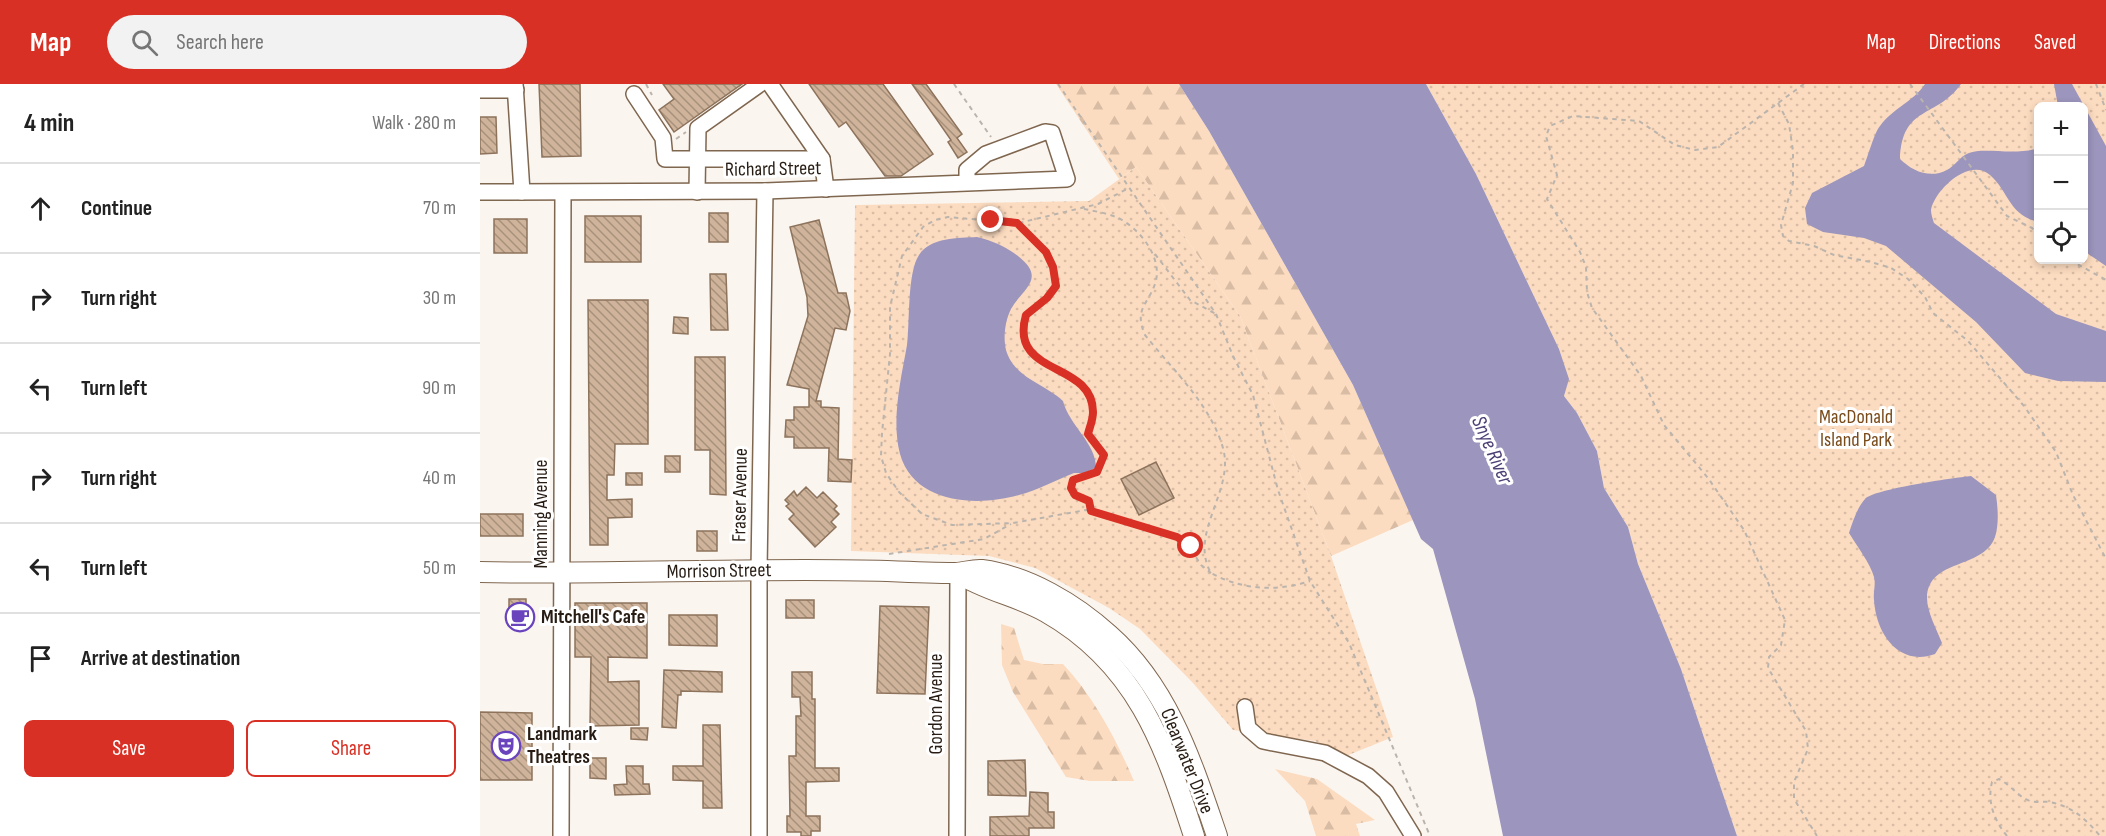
<!DOCTYPE html>
<meta charset="utf-8">
<style>
body{margin:0;font-family:"Sofia Sans Condensed",sans-serif;background:#f2f2f2;color:#222}
.controls{position:absolute;right:18px;top:18px;display:grid;overflow:hidden;border-radius:9px;box-shadow:0 3px 9px #0003}
.controls button{width:54px;height:54px;display:grid;place-items:center;padding:0;border:0;border-bottom:2px solid #e0e0e0;background:#fff;color:#222;font:30px sans-serif}
.stop{position:absolute;width:18px;height:18px;margin:-14px;border:4px solid #d93025;border-radius:50%;background:#fff}
.stop.end{background:#d93025;border-color:#fff;box-shadow:0 2px 6px #0008}
.list{margin:0;padding:0;list-style:none}
h2{display:flex;justify-content:space-between;align-items:center;height:78px;margin:0;padding:0 24px;font-size:26px}
h2 small{font-size:20px;font-weight:400;color:#767676}
.list li{display:grid;grid-template-columns:39px 1fr auto;gap:18px;align-items:center;box-sizing:border-box;height:90px;padding:0 24px;border-top:2px solid #e0e0e0}
.list b{display:block;font-size:22px;white-space:nowrap}
.list em{font-size:20px;font-style:normal;color:#767676}
.actions{display:flex;gap:12px;padding:18px 24px}
.actions a{flex:1;padding:14px 0;border:2px solid #d93025;border-radius:9px;text-align:center;font-size:21px;color:#d93025}
.actions .main{background:#d93025;color:#fff}
.icon{flex:none;width:33px;height:33px;fill:none;stroke:currentColor;stroke-width:2;stroke-linecap:round;stroke-linejoin:round}
.map{position:relative;flex:none;width:1626px;height:752px;overflow:hidden}
header{display:flex;align-items:center;gap:36px;box-sizing:border-box;height:84px;padding:0 30px;background:#d93025;color:#fff}
header strong{font-size:28px}
nav{display:flex;gap:33px;margin-inline-start:auto;font-size:21px}
.search{width:420px;height:54px;background:#f2f2f2;display:flex;align-items:center;gap:15px;box-sizing:border-box;padding:0 21px;border-radius:33px;color:#767676;font-size:22px}
main{display:flex}
aside{flex:1;background:#fff}
.map>svg:first-child{display:block}
.forest{fill:url(#forest-firs)}
.park{fill:url(#park-dots);fill-rule:evenodd}
.water{fill:#9c95bd}
.building{fill:url(#building-back-hatch);stroke:#8d735c;stroke-width:1.5}
.lines{fill:none;stroke-linecap:round;stroke-linejoin:round}
.minor-casing{stroke:#7f664f;stroke-width:18}
.major-casing{stroke:#7f664f;stroke-width:22}
.path{stroke:#bbb4ad;stroke-width:2;stroke-dasharray:4.5 4.5;stroke-linecap:butt}
.minor{stroke:#fff;stroke-width:15}
.major{stroke:#fff;stroke-width:20}
.route{stroke:#d93025;stroke-width:8}
.labels{text-anchor:middle;dominant-baseline:central;stroke-width:6;stroke-linejoin:round;paint-order:stroke}
.street-label{font-size:20px;fill:#281d14;stroke:#fff}
.park-label{font-size:20px;fill:#7a4b1a;stroke:#fff}
.poi-label{font-size:20px;font-weight:bold;fill:#281d14;stroke:#fff;text-anchor:start}
.water-label{font-size:21px;font-style:italic;fill:#4d4076;stroke:#fff}
</style>
<header>
<strong>Map</strong>
<div class="search"><svg class="icon" aria-label="search" viewBox="0 0 24 24"><circle cx="10" cy="10" r="6"/><path d="M15 15l6 6"/></svg>Search here</div>
<nav><a>Map</a><a>Directions</a><a>Saved</a></nav>
</header>
<main>
<aside>
<h2>4 min<small>Walk · 280 m</small></h2>
<ul class="list">
<li><svg class="icon" aria-label="ahead" viewBox="0 0 24 24"><path d="M12 20V5M6 11l6-6 6 6"/></svg><div><b>Continue</b></div><em>70 m</em></li>
<li><svg class="icon" aria-label="right" viewBox="0 0 24 24"><path d="M7 20v-9h11M14 6l5 5-5 5"/></svg><div><b>Turn right</b></div><em>30 m</em></li>
<li><svg class="icon" aria-label="left" viewBox="0 0 24 24"><path d="M17 20v-9H6M10 6l-5 5 5 5"/></svg><div><b>Turn left</b></div><em>90 m</em></li>
<li><svg class="icon" aria-label="right" viewBox="0 0 24 24"><path d="M7 20v-9h11M14 6l5 5-5 5"/></svg><div><b>Turn right</b></div><em>40 m</em></li>
<li><svg class="icon" aria-label="left" viewBox="0 0 24 24"><path d="M17 20v-9H6M10 6l-5 5 5 5"/></svg><div><b>Turn left</b></div><em>50 m</em></li>
<li><svg class="icon" aria-label="arrive" viewBox="0 0 24 24"><path d="M6 21V4h12l-3 4 3 4H6"/></svg><div><b>Arrive at destination</b></div></li>
</ul>
<div class="actions"><a class="main">Save</a><a>Share</a></div>
</aside>
<div class="map">
<svg width="1626" height="752" viewBox="0 0 1626 752">
<defs>
<pattern id="forest-firs" width="22" height="20" patternUnits="userSpaceOnUse" patternTransform="scale(1.5)"><rect width="22" height="20" fill="#fcdcc0"/><path d="M5 1l3.5 6h-7zM16 11l3.5 6h-7z" fill="#d8bca4"/></pattern>
<pattern id="park-dots" width="8" height="8" patternUnits="userSpaceOnUse" patternTransform="scale(1.5)"><rect width="8" height="8" fill="#fcdcc0"/><path d="M2 2h.1M6 6h.1" fill="none" stroke="#d8bca4" stroke-width="1.8" stroke-linecap="round"/></pattern>
<pattern id="building-back-hatch" width="6" height="6" patternUnits="userSpaceOnUse" patternTransform="scale(1.5)"><rect width="6" height="6" fill="#cfb39a"/><path d="M-1 5l2 2M0 0l6 6M5-1l2 2" fill="none" stroke="#a8917c"/></pattern>
</defs>
<rect width="100%" height="100%" fill="#fbf5f0"/>
<!-- forest -->
<g class="forest">
<path d="M576 0H699L729 47 873 301 933 436 851 472 760 232 656 83 639 95Z"/>
<path d="M521 540 534 544 544 576 563 580H583C614 613 636 655 654 697H610L586 693 533 608 522 581Z"/>
<path d="M795 685 837 695 895 736 876 740 880 752H836L825 717Z"/>
</g>
<!-- park -->
<g class="park">
<path d="M946 0H1626V752H1257L1201 585 1158 480 1148 443 1124 404 1117 367 1097 329 1084 312 1088 295 1079 265 996 90ZM1558 22H1604V176H1558Z"/>
<path d="M656 83 760 232 851 472 913 653 866 672 835 657 753 646 713 599 660 545 629 524 555 484 509 472 371 467 375 121 609 117Z"/>
</g>
<!-- water -->
<g class="water">
<path d="M699 0H946L996 90 1079 265 1089 295 1084 312 1097 329 1117 367 1124 404 1148 443 1158 480 1201 585 1257 752H1023L995 615 953 465 941 455 873 301 729 47Z"/>
<path d="M1445 0H1481C1456 35 1422 21 1420 75 1432 87 1450 95 1467 86 1475 82 1480 72 1489 69 1504 63 1535 72 1558 64V138C1528 130 1530 109 1510 91 1490 73 1455 105 1451 126 1451 130 1453 136 1454 139L1576 230 1626 247V298L1578 297 1545 289 1496 238 1406 162 1384 154 1343 148 1327 140 1325 124 1332 109 1384 82C1388 72 1395 47 1400 42 1413 24 1433 18 1445 0Z"/>
<path d="M1574 0H1592L1626 62V182L1604 167V22H1578Z"/>
<path d="M497 153C513 157 525 162 538 172 567 195 543 204 531 225 525 237 523 253 526 266 534 294 564 299 583 317 589 341 616 359 616 384L604 389H594C576 396 558 406 539 411 497 423 434 420 420 370 411 335 421 295 427 261 430 238 427 189 439 171 451 153 478 154 497 153Z"/>
<path d="M1491 392 1516 411C1518 425 1519 440 1515 453 1503 486 1448 474 1447 514 1447 528 1457 546 1462 559L1455 570C1419 583 1396 550 1394 516 1393 509 1396 500 1394 493 1390 479 1377 462 1369 449 1373 437 1377 424 1385 415 1394 405 1473 394 1491 392Z"/>
</g>
<!-- building -->
<g class="building">
<path d="M59 0H100L101 72 62 73Z"/>
<path d="M183 0H262L194 48 179 26 194 15Z"/>
<path d="M329 0H403L453 70 421 92H405L366 38 359 43Z"/>
<path d="M432 0H446L482 50 477 54 487 68 478 74 468 58 471 56Z"/>
<path d="M0 33H16L17 69 0 70Z"/>
<rect x="229" y="129" width="19" height="29"/>
<rect x="105" y="132" width="56" height="46"/>
<rect x="14" y="135" width="33" height="34"/>
<path d="M339 136 358 209H366L370 227 366 246 355 244 336 317H341V323L359 324 358 375 372 376 371 398 348 397 349 364H314V353H305L306 336H314V323H329V305L307 301 328 232 327 213 310 143Z"/>
<path d="M230 190H246L248 246H231Z"/>
<path d="M108 216H168V360H135L134 391H127V416L152 415V433L128 434V461H110Z"/>
<path d="M194 233 208 234V250L193 249Z"/>
<path d="M215 273H245L246 411 230 410V366H215Z"/>
<rect x="185" y="372" width="15" height="16"/>
<path d="M676 378 694 414 659 431 641 395Z"/>
<rect x="146" y="389" width="16" height="12"/>
<path d="M326 403 337 414 343 408 357 422 354 425 359 430 351 438 356 443 335 463 309 435 314 430 306 422 309 420 305 416 314 407 317 412Z"/>
<rect x="0" y="430" width="43" height="22"/>
<rect x="217" y="447" width="20" height="20"/>
<path d="M29 515H46V533L29 532Z"/>
<rect x="306" y="516" width="28" height="18"/>
<path d="M95 519H167V574L128 573V598L159 597V641L110 642 111 573H95Z"/>
<path d="M400 522 449 523 445 610 397 609Z"/>
<path d="M189 531H237V562L189 561Z"/>
<path d="M184 586 242 588V608L201 607V611H198L196 644 182 643Z"/>
<path d="M312 588H332V615H335V684H359V697L326 698V732H340V747H331V752H321V748H307V732H310L309 672H316V632H321L320 613H312Z"/>
<path d="M0 628 52 629V696H0Z"/>
<path d="M223 641H240L242 724H223V697L193 696V682H223Z"/>
<path d="M151 644H168L167 656 151 655Z"/>
<path d="M110 674H126V695L110 694Z"/>
<path d="M545 676 546 712 508 711V677Z"/>
<path d="M146 682H163V700H169L170 710 135 711 134 701 147 700Z"/>
<path d="M550 708 568 709V728H574V744H549V752H510V733L549 732Z"/>
</g>
<g class="lines">
<!-- minor casing -->
<g class="minor-casing">
<g id="minor">
<path d="M35 0 42 108"/>
<path d="M290 0 342 75"/>
<path d="M0 6H36"/>
<path d="M154 10 183 54 185 75H342L346 105"/>
<path d="M0 108 285 107 587 95 572 49 565 48 506 70 487 86V99"/>
<path d="M217 108 218 44 280 0"/>
<path d="M765 623 768 644 783 657 845 669 888 692 906 708 933 752"/>
<path d="M81 752 83 109"/>
<path d="M279 752V486L285 107"/>
<path d="M477 752 478 489"/>
</g>
</g>
<!-- major casing -->
<g class="major-casing">
<g id="major">
<path d="M0 488C136 491 272 483 407 487 430 488 453 489 475 489 484 489 493 485 502 486 548 492 595 520 629 551 689 604 712 679 737 752"/>
<path d="M478 489C506 507 538 512 566 528 656 579 684 659 714 752"/>
</g>
</g>
<!-- path -->
<g class="path">
<path d="M166 0 172 11"/>
<path d="M474 0 511 53"/>
<path d="M578 0 736 230 753 272 773 311 798 406 830 497 869 559 950 752"/>
<path d="M1324 0 1238 63 1215 66 1195 61 1159 37 1093 32 1070 42 1066 52 1077 91 1067 115 1100 168 1106 183 1107 208 1112 224 1161 292 1184 341 1228 394 1264 446 1305 536 1301 561 1289 573 1288 584 1326 647 1328 665 1314 698V715L1337 752"/>
<path d="M1430 0 1527 132 1552 144 1558 150"/>
<path d="M1616 0 1626 26"/>
<path d="M1298 19 1309 40 1313 67V99L1301 141 1303 152 1309 157 1334 162 1354 171 1391 178 1411 184 1428 195 1445 213 1453 229 1488 257 1544 322 1576 368 1593 411 1626 475"/>
<path d="M196 55 206 48"/>
<path d="M604 125C614 127 626 129 636 133 659 143 684 174 675 200 667 222 654 225 665 251 692 285 731 321 743 364 755 407 708 449 731 489 762 506 797 508 830 497"/>
<path d="M539 139 618 120 649 104"/>
<path d="M675 170 710 216 736 230"/>
<path d="M1590 176 1626 196"/>
<path d="M611 427 609 417 595 411 591 404 593 396 617 388 623 374 618 360 608 350C628 273 563 306 547 258 543 248 543 240 546 231L573 208 576 195 566 168 537 139 468 133 455 136 443 143 422 172 410 223V270L402 349 401 372 406 389 419 408 442 430 472 441 533 439 606 426 618 428 705 456 721 481 731 489"/>
<path d="M709 459H724"/>
<path d="M409 470 504 455 531 440"/>
<path d="M1527 752C1514 736 1507 718 1512 698L1519 695C1531 701 1538 713 1550 717 1556 719 1563 717 1569 718 1592 722 1606 735 1620 752"/>
</g>
<!-- minor -->
<use href="#minor" class="minor"/>
<!-- major -->
<use href="#major" class="major"/>
</g>
<g class="lines">
<!-- route -->
<path class="route" d="M511 136 537 139 566 168 573 183 576 202 567 214 546 231C528 293 613 276 613 328 613 336 610 342 608 350L624 371 617 388 593 396 591 404 595 411 609 417 611 427 697 453 711 462"/>
</g>
<!-- icons -->
<defs>
<g id="cafe-ring" transform="scale(1.5)"><circle r="9.5" fill="#fff" stroke="#6944bc" stroke-width="1.5"/><path d="M-5.5-4.5H6V0H3Q3 3.5 0 3.5H-2.5Q-5.5 3.5-5.5 0ZM3-3.2v2h1.7v-2ZM-6 4.5H4V6H-6Z" fill="#6944bc"/></g>
<g id="theatre-ring" transform="scale(1.5)"><circle r="9.5" fill="#fff" stroke="#6944bc" stroke-width="1.5"/><path d="M-5-5.5Q0-4 5-5.5V0Q5 5 0 6Q-5 5-5 0ZM-3.3-2.5H-1v1.5H-3.3ZM1-2.5H3.3v1.5H1ZM-2.8 1Q0 5.5 2.8 1Z" fill="#6944bc"/></g>
</defs>
<g fill-rule="evenodd">
<use href="#cafe-ring" x="40" y="533"/>
<use href="#theatre-ring" x="26" y="662"/>
</g>
<g class="labels">
<!-- street labels -->
<g class="street-label">
<text transform="translate(293 85) rotate(-1)">Richard Street</text>
<text transform="translate(260 411) rotate(-89)">Fraser Avenue</text>
<text transform="translate(61 430) rotate(-90)">Manning Avenue</text>
<text transform="translate(239 487) rotate(-1)">Morrison Street</text>
<text transform="translate(456 620) rotate(-90)">Gordon Avenue</text>
<text transform="translate(707 677) rotate(68)">Clearwater Drive</text>
</g>
<!-- park labels -->
<g class="park-label">
<text x="1376" y="333">MacDonald<tspan x="1376" dy="23">Island Park</tspan></text>
</g>
<!-- poi labels -->
<g class="poi-label">
<text x="61" y="533">Mitchell's Cafe</text>
<text x="47" y="650">Landmark<tspan x="47" dy="23">Theatres</tspan></text>
</g>
<!-- water labels -->
<g class="water-label">
<text transform="translate(1012 366) rotate(66)">Snye River</text>
</g>
</g>
</svg>
<div class="controls">
<button>+</button>
<button>−</button>
<button><svg class="icon" aria-label="locate" viewBox="0 0 24 24"><circle cx="12" cy="12" r="6"/><path d="M12 2v4M12 18v4M2 12h4M18 12h4"/></svg></button>
</div>
<div class="stop" style="left:711px;top:462px"></div>
<div class="stop end" style="left:511px;top:136px"></div>
</div>
</main>
